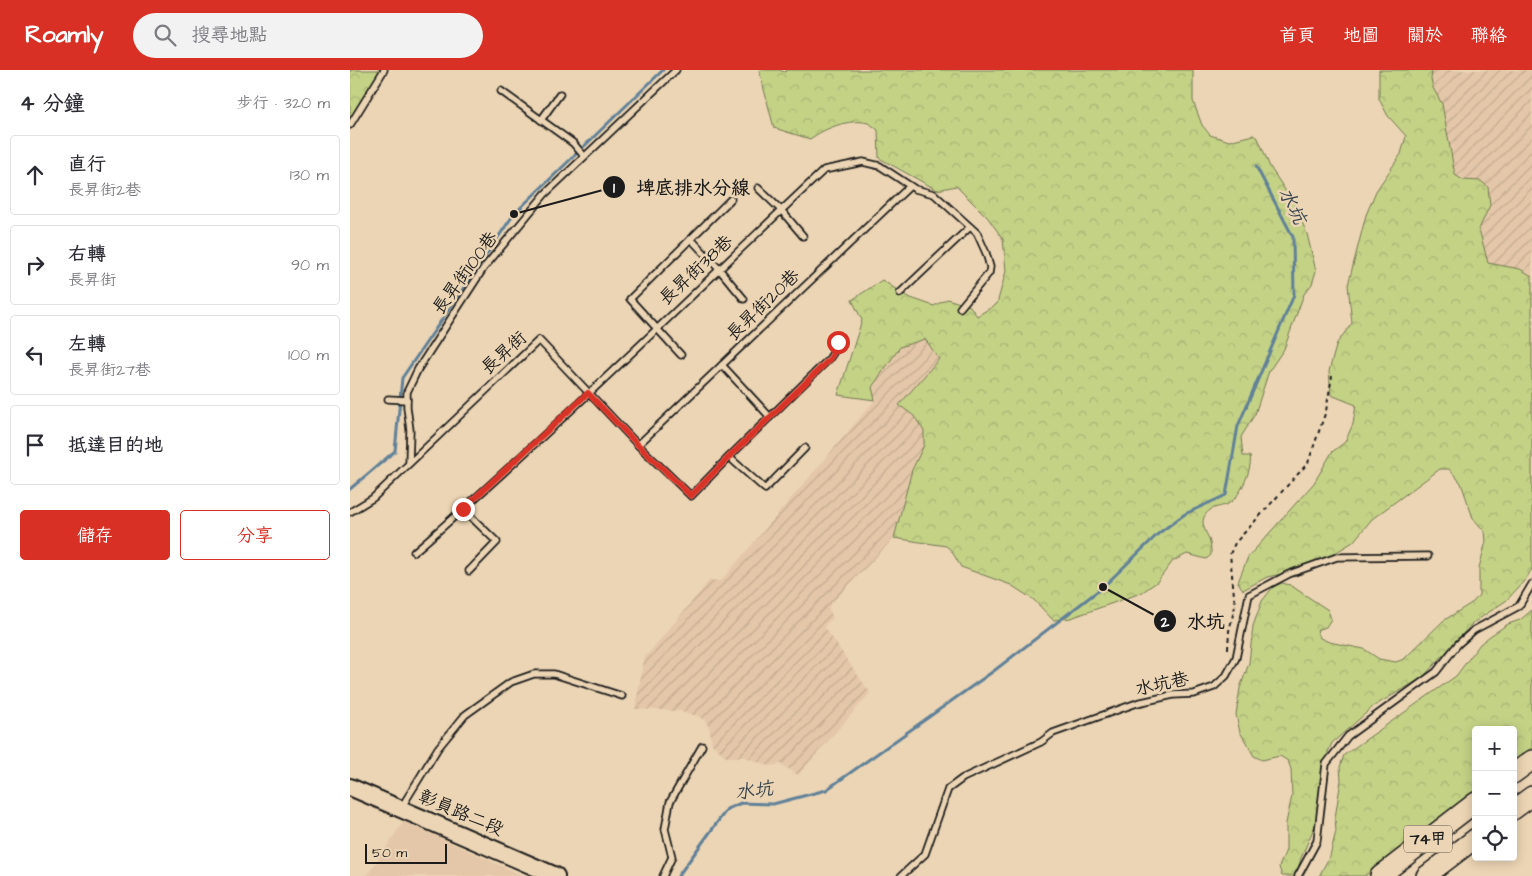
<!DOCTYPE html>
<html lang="zh-TW">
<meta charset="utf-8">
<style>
body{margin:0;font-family:"Architects Daughter","LXGW WenKai TC",sans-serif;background:#f2f2f3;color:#2b2b33}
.controls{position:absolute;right:15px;bottom:15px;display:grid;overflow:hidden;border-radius:5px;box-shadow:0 2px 12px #0003}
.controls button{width:45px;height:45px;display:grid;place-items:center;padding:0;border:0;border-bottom:1px solid #e1e1e2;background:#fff;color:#2b2b33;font:25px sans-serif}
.scale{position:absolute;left:15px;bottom:12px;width:82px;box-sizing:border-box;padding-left:5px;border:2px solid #1c1c1c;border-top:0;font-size:14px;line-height:18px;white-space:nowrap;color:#1c1c1c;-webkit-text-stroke:4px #ecd5b4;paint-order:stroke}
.stop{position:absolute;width:15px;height:15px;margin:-11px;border:4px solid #d93025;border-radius:50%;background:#fff}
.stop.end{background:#d93025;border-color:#fff;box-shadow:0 1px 5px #0008}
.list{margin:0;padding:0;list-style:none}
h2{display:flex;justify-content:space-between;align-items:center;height:65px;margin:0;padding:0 20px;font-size:21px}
h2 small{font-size:16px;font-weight:400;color:#7c7c81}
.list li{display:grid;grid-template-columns:32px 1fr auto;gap:15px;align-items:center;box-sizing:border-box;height:80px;margin:0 10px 10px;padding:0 10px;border:1px solid #e1e1e2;border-radius:5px}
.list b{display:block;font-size:19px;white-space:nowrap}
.list p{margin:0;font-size:16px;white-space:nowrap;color:#7c7c81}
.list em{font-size:16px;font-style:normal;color:#7c7c81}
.actions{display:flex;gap:10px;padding:15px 20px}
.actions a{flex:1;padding:11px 0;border:1px solid #d93025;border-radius:5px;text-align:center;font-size:18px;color:#d93025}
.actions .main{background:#d93025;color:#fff}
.icon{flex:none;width:28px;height:28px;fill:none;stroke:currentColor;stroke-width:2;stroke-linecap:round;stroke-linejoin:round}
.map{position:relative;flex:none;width:1182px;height:806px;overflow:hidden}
header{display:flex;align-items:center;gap:30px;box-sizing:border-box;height:70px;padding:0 25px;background:#d93025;color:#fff}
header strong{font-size:24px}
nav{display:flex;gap:28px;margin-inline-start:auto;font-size:18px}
.search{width:350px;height:45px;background:#f2f2f3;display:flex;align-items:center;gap:12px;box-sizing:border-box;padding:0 18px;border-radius:28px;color:#7c7c81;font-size:19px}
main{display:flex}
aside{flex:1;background:#fff}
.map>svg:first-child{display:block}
.built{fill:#e4c7a8}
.industrial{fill:url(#industrial-furrows)}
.forest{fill:url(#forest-crowns);stroke:#707751}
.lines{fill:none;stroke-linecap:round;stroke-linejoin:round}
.stream{stroke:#618199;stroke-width:3}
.service-casing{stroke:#1c1c1c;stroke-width:9}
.secondary-casing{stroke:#1c1c1c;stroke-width:20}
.primary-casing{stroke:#1c1c1c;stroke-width:22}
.path{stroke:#1c1c1c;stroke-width:2;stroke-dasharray:4 4;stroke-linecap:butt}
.service{stroke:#ecd5b4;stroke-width:5.5}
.secondary{stroke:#ecd5b4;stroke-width:16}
.primary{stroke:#ecd5b4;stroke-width:19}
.route{stroke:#d93025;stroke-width:6}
.labels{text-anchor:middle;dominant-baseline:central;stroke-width:5;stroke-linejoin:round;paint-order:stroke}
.shield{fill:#ecd5b4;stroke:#5a544a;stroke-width:1}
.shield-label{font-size:16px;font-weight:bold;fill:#1c1c1c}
.street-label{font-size:18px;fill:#1c1c1c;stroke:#ecd5b4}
.water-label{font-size:19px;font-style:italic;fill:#394650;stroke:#ecd5b4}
.leader{fill:none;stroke:#1c1c1c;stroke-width:2}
.callout-dot{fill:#1c1c1c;stroke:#ecd5b4;stroke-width:2}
.mark-label{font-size:15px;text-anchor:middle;font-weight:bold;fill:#fff}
.callout-label{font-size:19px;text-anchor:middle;font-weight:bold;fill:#1c1c1c;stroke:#ecd5b4;stroke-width:5;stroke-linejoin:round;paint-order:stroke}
</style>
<header>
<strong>Roamly</strong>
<div class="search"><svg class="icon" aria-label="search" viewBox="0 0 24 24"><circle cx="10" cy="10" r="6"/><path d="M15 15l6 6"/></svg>搜尋地點</div>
<nav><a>首頁</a><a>地圖</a><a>關於</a><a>聯絡</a></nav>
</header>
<main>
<aside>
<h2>4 分鐘<small>步行 · 320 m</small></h2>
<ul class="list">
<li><svg class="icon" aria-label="ahead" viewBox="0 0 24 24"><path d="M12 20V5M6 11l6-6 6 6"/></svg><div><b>直行</b><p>長昇街2巷</p></div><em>130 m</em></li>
<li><svg class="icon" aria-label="right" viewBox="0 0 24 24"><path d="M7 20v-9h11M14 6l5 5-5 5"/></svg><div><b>右轉</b><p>長昇街</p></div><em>90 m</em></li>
<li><svg class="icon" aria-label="left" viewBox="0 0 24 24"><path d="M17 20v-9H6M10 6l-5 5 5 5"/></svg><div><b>左轉</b><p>長昇街27巷</p></div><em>100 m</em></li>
<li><svg class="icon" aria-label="arrive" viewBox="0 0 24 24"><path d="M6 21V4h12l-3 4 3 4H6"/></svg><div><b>抵達目的地</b></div></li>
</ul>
<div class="actions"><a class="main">儲存</a><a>分享</a></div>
</aside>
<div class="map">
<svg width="1182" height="806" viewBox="0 0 1182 806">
<defs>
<pattern id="industrial-furrows" width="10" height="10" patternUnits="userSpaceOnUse" patternTransform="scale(1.25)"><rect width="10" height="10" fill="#e4c7a8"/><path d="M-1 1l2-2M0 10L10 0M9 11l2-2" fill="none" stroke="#c3aa90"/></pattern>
<pattern id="forest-crowns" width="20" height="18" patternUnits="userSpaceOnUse" patternTransform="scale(1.25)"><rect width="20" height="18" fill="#c4d286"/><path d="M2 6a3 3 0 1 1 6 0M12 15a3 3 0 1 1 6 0" fill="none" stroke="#a8b473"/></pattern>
</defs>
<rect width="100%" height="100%" fill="#ecd5b4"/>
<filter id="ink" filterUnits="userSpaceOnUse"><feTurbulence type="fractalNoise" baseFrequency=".02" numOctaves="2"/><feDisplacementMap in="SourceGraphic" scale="10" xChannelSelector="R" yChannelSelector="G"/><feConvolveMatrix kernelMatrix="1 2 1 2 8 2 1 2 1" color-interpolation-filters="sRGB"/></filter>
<g filter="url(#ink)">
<!-- built -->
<path class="built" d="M54 751 173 806H17Z"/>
<!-- industrial -->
<g class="industrial">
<path d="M1082 0H1182V206L1170 199 1138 194 1129 159 1140 135 1131 111 1113 110 1105 105 1092 34 1083 18 1081 10Z"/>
<path d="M575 269 589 289 549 335 564 346 574 361V375L562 400 544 468 478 537 483 548 474 556 520 623 448 705 431 694 419 696 395 687H376L362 674 359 657 354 650 347 646 330 641 285 639 294 589 360 510 371 511 525 330 522 318 550 277Z"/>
</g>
<!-- forest -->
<g class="forest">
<path d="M0 0H36L0 52Z"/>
<path d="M409 0H429L435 2 437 0H843V31L852 55 860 65 879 71 903 65 908 68 920 97 945 135 957 164 966 201 962 214 954 224 934 279 919 301 905 344 891 367 893 386H900C903 397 891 425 881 432 872 439 861 434 854 447 850 456 859 465 860 473 861 477 861 481 861 485L856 489 837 484 823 491 807 512 791 523 721 548 703 550 684 530 661 515 611 497 601 480 596 476 544 468 562 400 574 375V361L564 346 549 335 589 289 575 269 550 277 522 317 525 330 488 325 512 250 502 230 532 210 558 227 584 236 597 229 620 236 627 246 647 234 656 201 653 169 638 148 606 116 587 120 529 88 528 60C525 58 521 54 518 53 500 48 475 58 460 69L424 58Z"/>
<path d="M1029 0H1082L1081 9 1083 18 1092 34 1105 105 1113 110 1131 111 1138 117 1140 135 1129 159 1138 193 1170 199 1182 206V499L1175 510 1157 530 1123 553 1072 608 1024 636 982 673 978 682 966 753 951 788 946 806H932L929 797 936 780V753L942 726 941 699 938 691 930 686 912 690 904 686 890 662 886 645 890 618 899 593 903 556 912 531 923 517 932 513 940 515 978 540 981 549 976 557 967 560 970 568 979 572 1014 579 1029 589 1046 592 1054 589 1093 551 1123 532 1129 525V498L1136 471 1135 462 1123 448 1111 413 1099 399H1090L1022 449 1003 472 972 491 955 499 917 507 893 520 888 512 898 487 964 413 982 382 995 372 1003 354 1006 335 981 325 979 301 987 273 1002 253 998 215 1016 145 1026 121 1051 84 1056 66 1038 46 1029 29Z"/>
<path d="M1182 540V684L1163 697V660H1126V725L1015 806H969L980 786 986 761 985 748 991 710 990 697 994 685 1106 606 1130 574 1140 566 1158 554 1170 550Z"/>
</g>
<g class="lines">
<!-- stream -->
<g class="stream">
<path d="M0 419 45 381 52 308 164 144 313 0"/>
<path d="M328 806 377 739 391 733 423 734 476 720 645 600 753 517 809 463 835 444 876 425 888 356 944 225 943 167 906 96"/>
</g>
<!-- service casing -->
<g class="service-casing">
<g id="service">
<path d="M151 21 223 73 234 86"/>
<path d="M191 50 210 24"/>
<path d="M0 55 34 0"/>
<path d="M408 118 431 140 453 166"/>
<path d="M341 169 369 199 394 229"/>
<path d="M550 223 620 157"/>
<path d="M331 285 280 229 381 129"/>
<path d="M372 295 420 347"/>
<path d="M38 329 57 330"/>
<path d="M288 375 560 116"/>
<path d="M379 387 415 419 455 378"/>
<path d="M59 393 60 360 57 337V322L68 299 133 199 195 124 326 0"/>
<path d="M113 439 147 472 119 501"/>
<path d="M0 442 23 428 189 270 288 375 341 426 379 387 479 289 487 277 488 272"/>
<path d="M64 482C205 360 338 228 474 100L513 92 530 96 565 119 584 124 627 163 636 183 640 197 639 203 610 238"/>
<path d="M51 738 88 678 115 645 161 612 184 604H204L272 626"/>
<path d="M313 806 322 787 315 759 320 732 352 676"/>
<path d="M551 806 575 784 598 719 613 708 691 672 703 663 787 633 823 625 844 624 864 617 876 606 886 588 899 525 939 504 987 487 1078 486"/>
<path d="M948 806 967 771 976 694 998 666 1086 602 1108 574 1124 560 1169 536 1182 514"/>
</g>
</g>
<!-- secondary casing -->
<g class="secondary-casing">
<path id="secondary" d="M0 717 206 806"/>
</g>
<!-- primary casing -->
<g class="primary-casing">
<g id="primary">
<path d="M1163 704 1182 690"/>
<path d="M1163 740 1182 726"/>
<path d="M1030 806 1126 732"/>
<path d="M1076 806 1126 768"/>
</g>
</g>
<!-- path -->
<path class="path" d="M878 579 879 561 885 536 880 484 885 473 958 393 976 341 982 306"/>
<!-- service -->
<use href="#service" class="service"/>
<!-- secondary -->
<use href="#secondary" class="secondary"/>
<!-- primary -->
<use href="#primary" class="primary"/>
</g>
</g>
<g class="lines" filter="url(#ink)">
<!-- route -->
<path class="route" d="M113 439 238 323 288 375 341 426 379 387 479 290 487 277 488 272"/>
</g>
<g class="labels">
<!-- shield labels -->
<rect class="shield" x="1054" y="755.5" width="48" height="27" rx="4"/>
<g class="shield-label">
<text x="1078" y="769">74甲</text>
</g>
<!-- street labels -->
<g class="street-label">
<text transform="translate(346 200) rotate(-43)">長昇街38巷</text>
<text transform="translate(115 203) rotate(-54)">長昇街100巷</text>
<text transform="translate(413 235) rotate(-44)">長昇街20巷</text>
<text transform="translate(154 283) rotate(-42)">長昇街</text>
<text transform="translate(812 614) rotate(-12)">水坑巷</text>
<text transform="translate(111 743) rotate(23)">彰員路二段</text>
</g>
<!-- water labels -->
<g class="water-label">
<text transform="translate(942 136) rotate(63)">水坑</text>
<text transform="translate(404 721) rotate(-7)">水坑</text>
</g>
</g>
<!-- callouts -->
<path class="leader" d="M164 144L264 117M753 517L815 551"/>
<g class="callout-dot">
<circle cx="164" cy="144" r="5"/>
<circle cx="753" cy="517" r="5"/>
<circle cx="264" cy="117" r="12"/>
<circle cx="815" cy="551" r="12"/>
</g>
<g class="mark-label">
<text x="264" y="123">1</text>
<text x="815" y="557">2</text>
</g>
<g class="callout-label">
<text x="343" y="124">埤底排水分線</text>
<text x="856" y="558">水坑</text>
</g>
</svg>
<div class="controls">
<button>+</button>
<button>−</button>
<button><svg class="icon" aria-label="locate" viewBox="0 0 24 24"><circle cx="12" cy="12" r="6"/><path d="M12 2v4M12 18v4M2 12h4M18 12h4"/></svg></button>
</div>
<div class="scale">50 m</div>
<div class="stop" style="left:488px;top:272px"></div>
<div class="stop end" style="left:113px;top:439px"></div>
</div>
</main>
